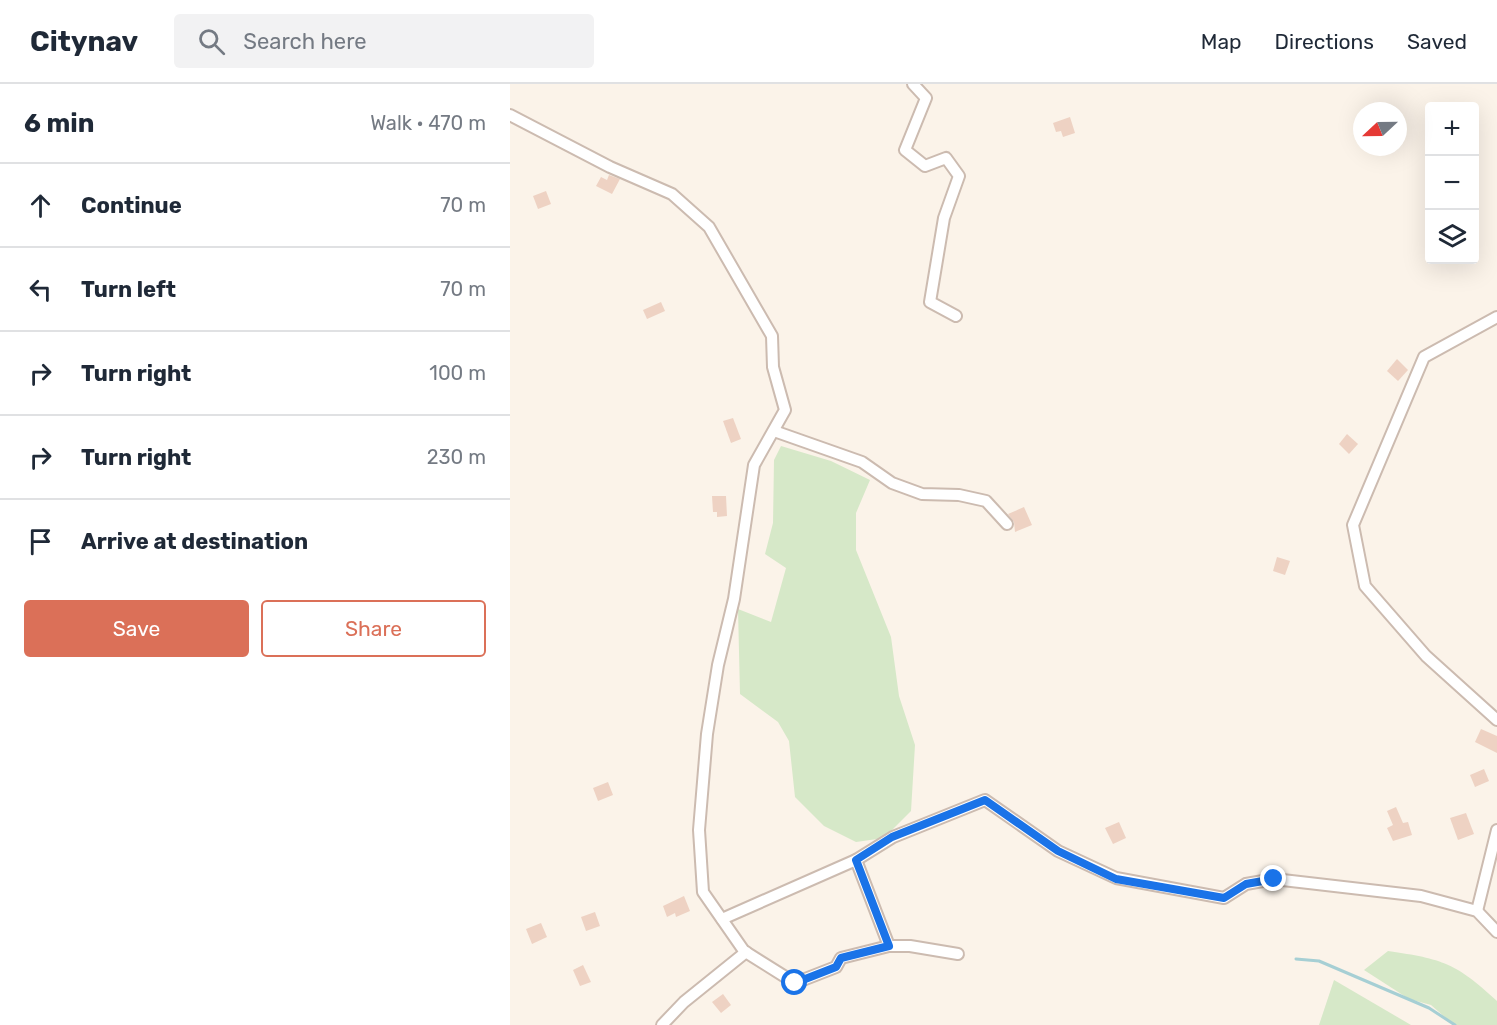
<!DOCTYPE html>
<meta charset="utf-8">
<style>
body{margin:0;font-family:Rubik,sans-serif;background:#f2f2f3;color:#1f2937}
.controls{position:absolute;right:18px;top:18px;display:grid;overflow:hidden;border-radius:6px;box-shadow:0 6px 24px #0002}
.controls button{width:54px;height:54px;display:grid;place-items:center;padding:0;border:0;border-bottom:2px solid #e0e1e3;background:#fff;color:#1f2937;font:30px sans-serif}
.compass{position:absolute;left:843px;top:18px;width:54px;height:54px;border-radius:50%;background:#fff;box-shadow:0 6px 24px #0002;rotate:248deg}
.stop{position:absolute;width:18px;height:18px;margin:-14px;border:4px solid #1a73e8;border-radius:50%;background:#fff}
.stop.end{background:#1a73e8;border-color:#fff;box-shadow:0 2px 6px #0008}
.list{margin:0;padding:0;list-style:none}
h2{display:flex;justify-content:space-between;align-items:center;height:78px;margin:0;padding:0 24px;font-size:26px}
h2 small{font-size:20px;font-weight:400;color:#747a83}
.list li{display:grid;grid-template-columns:39px 1fr auto;gap:18px;align-items:center;box-sizing:border-box;height:84px;padding:0 24px;border-top:2px solid #e0e1e3}
.list b{display:block;font-size:22px;white-space:nowrap}
.list em{font-size:20px;font-style:normal;color:#747a83}
.actions{display:flex;gap:12px;padding:18px 24px}
.actions a{flex:1;padding:14px 0;border:2px solid #db7058;border-radius:6px;text-align:center;font-size:21px;color:#db7058}
.actions .main{background:#db7058;color:#fff}
.icon{flex:none;width:33px;height:33px;fill:none;stroke:currentColor;stroke-width:2;stroke-linecap:round;stroke-linejoin:round}
.map{position:relative;flex:none;width:987px;height:941px;overflow:hidden}
header{display:flex;align-items:center;gap:36px;box-sizing:border-box;height:84px;padding:0 30px;background:#fff;border-bottom:2px solid #e0e1e3}
header strong{font-size:28px}
nav{display:flex;gap:33px;margin-inline-start:auto;font-size:21px}
.search{width:420px;height:54px;background:#f2f2f3;display:flex;align-items:center;gap:15px;box-sizing:border-box;padding:0 21px;border-radius:6px;color:#747a83;font-size:22px}
main{display:flex}
aside{flex:1;background:#fff}
.map>svg:first-child{display:block}
.green{fill:#d6e8c8}
.lines{fill:none;stroke-linecap:round;stroke-linejoin:round}
.stream{stroke:#a6cfd4;stroke-width:3}
.building{fill:#eed2c3}
.minor-casing{stroke:#ccbbb0;stroke-width:14}
.minor{stroke:#fff;stroke-width:10}
.route{stroke:#1a73e8;stroke-width:8}
</style>
<header>
<strong>Citynav</strong>
<div class="search"><svg class="icon" aria-label="search" viewBox="0 0 24 24"><circle cx="10" cy="10" r="6"/><path d="M15 15l6 6"/></svg>Search here</div>
<nav><a>Map</a><a>Directions</a><a>Saved</a></nav>
</header>
<main>
<aside>
<h2>6 min<small>Walk · 470 m</small></h2>
<ul class="list">
<li><svg class="icon" aria-label="ahead" viewBox="0 0 24 24"><path d="M12 20V5M6 11l6-6 6 6"/></svg><div><b>Continue</b></div><em>70 m</em></li>
<li><svg class="icon" aria-label="left" viewBox="0 0 24 24"><path d="M17 20v-9H6M10 6l-5 5 5 5"/></svg><div><b>Turn left</b></div><em>70 m</em></li>
<li><svg class="icon" aria-label="right" viewBox="0 0 24 24"><path d="M7 20v-9h11M14 6l5 5-5 5"/></svg><div><b>Turn right</b></div><em>100 m</em></li>
<li><svg class="icon" aria-label="right" viewBox="0 0 24 24"><path d="M7 20v-9h11M14 6l5 5-5 5"/></svg><div><b>Turn right</b></div><em>230 m</em></li>
<li><svg class="icon" aria-label="arrive" viewBox="0 0 24 24"><path d="M6 21V4h12l-3 4 3 4H6"/></svg><div><b>Arrive at destination</b></div></li>
</ul>
<div class="actions"><a class="main">Save</a><a>Share</a></div>
</aside>
<div class="map">
<svg width="987" height="941" viewBox="0 0 987 941">
<rect width="100%" height="100%" fill="#fbf3e9"/>
<!-- green -->
<g class="green">
<path d="M271 362 321 377 360 396 346 429V466L381 553 389 612 405 661 401 727 374 754 346 758 314 742 285 713 279 657 268 638 230 610 228 525 261 538 276 484 255 470 263 439 264 376Z"/>
<path d="M878 867C933 875 946 879 987 917V941H944L921 921 899 915 854 886Z"/>
<path d="M824 896 901 941H809Z"/>
</g>
<g class="lines">
<!-- stream -->
<path class="stream" d="M786 875 809 877 919 924 945 941"/>
</g>
<!-- building -->
<g class="building">
<path d="M560 33 565 49 553 53 551 47 546 48 543 39Z"/>
<path d="M99 91 110 95 102 110 86 102 91 93 97 96Z"/>
<path d="M36 107 41 120 28 125 23 112Z"/>
<path d="M151 218 155 227 137 235 133 226Z"/>
<path d="M887 275 898 286 888 297 877 287Z"/>
<path d="M223 334 231 355 221 359 213 337Z"/>
<path d="M837 350 848 360 839 370 829 360Z"/>
<path d="M202 412H216L217 432 207 433V428H203Z"/>
<path d="M514 423 522 441 505 448 504 438 498 430Z"/>
<path d="M767 473 780 477 775 491 763 487Z"/>
<path d="M971 645 987 652V669L965 658Z"/>
<path d="M974 685 979 697 965 703 960 691Z"/>
<path d="M98 698 103 711 88 717 83 704Z"/>
<path d="M886 723 893 739 898 738 902 751 883 757 877 744 883 741 877 727Z"/>
<path d="M956 729 964 750 948 756 940 734Z"/>
<path d="M609 738 616 754 603 760 595 744Z"/>
<path d="M174 812 180 827 166 833 165 829 157 833 153 822Z"/>
<path d="M85 828 90 842 76 847 71 833Z"/>
<path d="M31 839 37 853 22 860 16 845Z"/>
<path d="M73 881 81 898 70 902 63 886Z"/>
<path d="M213 910 221 921 211 929 202 918Z"/>
</g>
<g class="lines">
<!-- minor casing -->
<g class="minor-casing">
<g id="minor">
<path d="M403 0 416 14 395 66 415 82 436 74 449 92 434 134 420 218 446 232"/>
<path d="M0 31 100 83 162 110 199 143 262 252 263 283 275 326 244 381 224 515 208 581 197 650 189 746 193 808 234 867 285 899 326 883 331 874 379 862 346 776 383 753 475 716 548 767 606 794 714 814 736 800 764 795 911 812 967 827 987 848"/>
<path d="M987 233 914 273 843 441 855 502 916 572 987 636"/>
<path d="M264 347 352 378 382 399 412 410 449 411 476 417 497 440"/>
<path d="M967 827 987 746"/>
<path d="M212 835 346 776"/>
<path d="M379 862H400L448 870"/>
<path d="M152 941 174 918 236 868"/>
</g>
</g>
<!-- minor -->
<use href="#minor" class="minor"/>
</g>
<g class="lines">
<!-- route -->
<path class="route" d="M285 899 326 883 331 874 379 862 346 776 382 753 475 716 548 767 606 795 714 814 736 800 764 795"/>
</g>
</svg>
<div class="controls">
<button>+</button>
<button>−</button>
<button><svg class="icon" aria-label="layers" viewBox="0 0 24 24"><path d="M12 4l9 5-9 5-9-5zM3 14l9 5 9-5"/></svg></button>
</div>
<svg class="compass" viewBox="-18 -18 36 36"><path d="M0-13l5 13h-10z" fill="#e53935"/><path d="M0 13l5-13h-10z" fill="#747a83"/></svg>
<div class="stop" style="left:285px;top:899px"></div>
<div class="stop end" style="left:764px;top:795px"></div>
</div>
</main>
